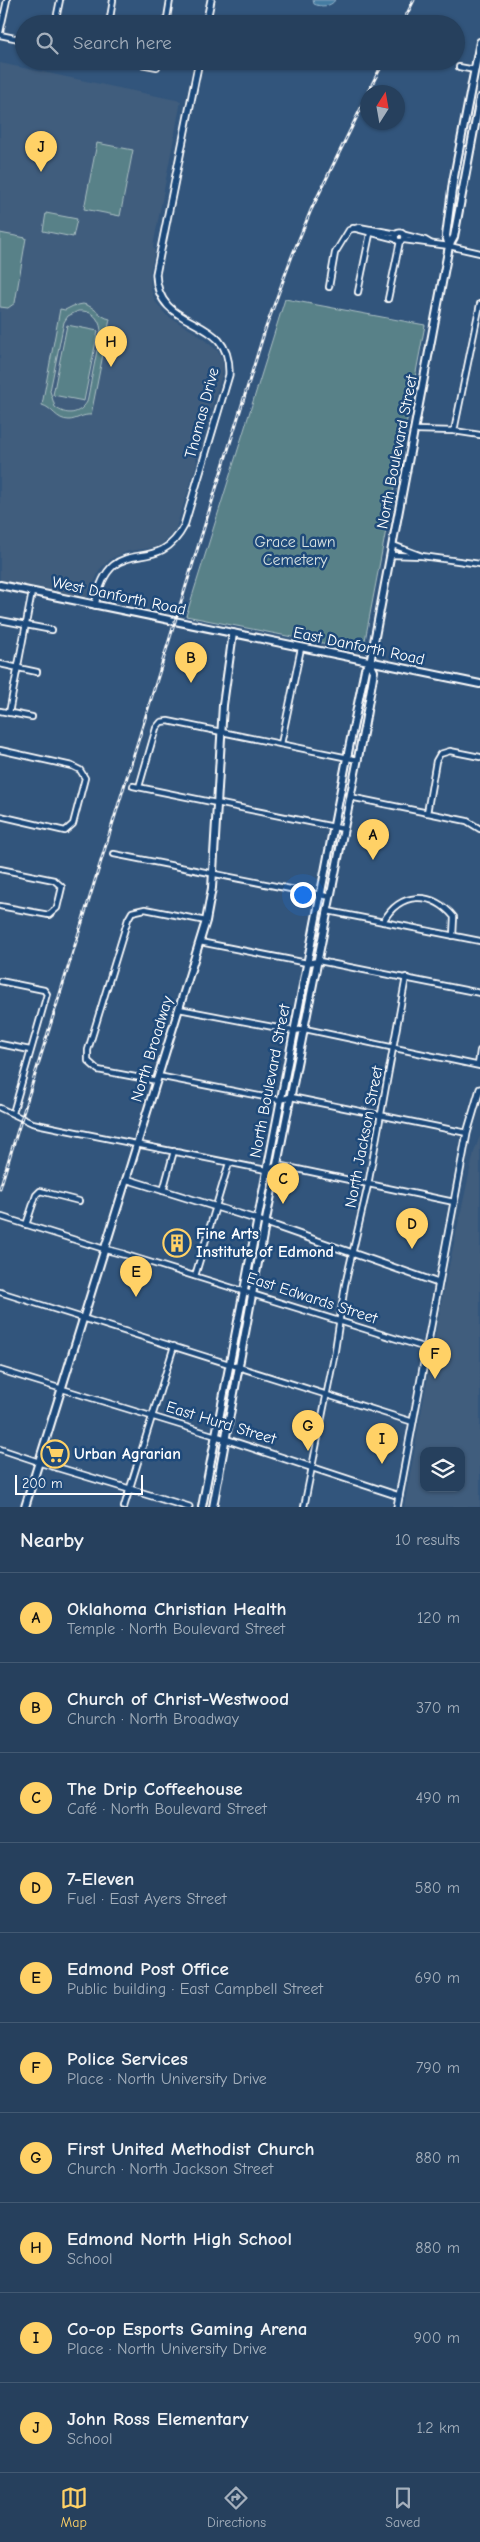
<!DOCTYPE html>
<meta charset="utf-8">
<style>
body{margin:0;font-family:"Comic Neue",sans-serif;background:#324b66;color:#f1f3f6}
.controls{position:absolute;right:15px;bottom:15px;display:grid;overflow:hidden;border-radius:10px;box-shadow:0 1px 4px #0004}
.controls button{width:45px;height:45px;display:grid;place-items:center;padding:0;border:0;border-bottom:1px solid #425972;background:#26405d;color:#f1f3f6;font:25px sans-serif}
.compass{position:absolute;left:360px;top:85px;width:45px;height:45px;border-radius:50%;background:#26405d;box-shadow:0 1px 4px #0004;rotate:11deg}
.scale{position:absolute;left:15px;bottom:12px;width:128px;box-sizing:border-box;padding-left:5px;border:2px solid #fff;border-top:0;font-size:14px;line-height:18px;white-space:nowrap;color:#fff;-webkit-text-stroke:4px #1f4a7a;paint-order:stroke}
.you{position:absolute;left:302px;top:894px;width:18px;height:18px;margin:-12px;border:4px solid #fff;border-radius:50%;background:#1a73e8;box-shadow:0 0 0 8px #1a73e833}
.badge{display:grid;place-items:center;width:32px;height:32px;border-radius:50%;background:#ffd166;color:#111;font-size:16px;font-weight:700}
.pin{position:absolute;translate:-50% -41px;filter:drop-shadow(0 1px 2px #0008)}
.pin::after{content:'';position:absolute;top:26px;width:18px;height:15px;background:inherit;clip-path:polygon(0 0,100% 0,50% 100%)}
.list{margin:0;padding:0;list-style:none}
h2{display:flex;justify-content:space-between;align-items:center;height:65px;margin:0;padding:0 20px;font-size:21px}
h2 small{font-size:16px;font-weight:400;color:#a4afbc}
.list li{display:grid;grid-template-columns:32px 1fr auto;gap:15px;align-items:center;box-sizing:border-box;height:90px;padding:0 20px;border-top:1px solid #425972}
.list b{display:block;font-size:19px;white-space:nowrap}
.list p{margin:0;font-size:16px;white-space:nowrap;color:#a4afbc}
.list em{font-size:16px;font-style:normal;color:#a4afbc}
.icon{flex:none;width:28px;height:28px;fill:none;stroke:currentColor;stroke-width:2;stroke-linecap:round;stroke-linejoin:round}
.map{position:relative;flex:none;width:480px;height:1507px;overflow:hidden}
.search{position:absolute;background:#26405d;box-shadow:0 1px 4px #0004;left:15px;right:15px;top:15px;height:55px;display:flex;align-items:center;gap:12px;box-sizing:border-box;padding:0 18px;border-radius:28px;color:#a4afbc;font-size:19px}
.sheet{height:965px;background:#26405d}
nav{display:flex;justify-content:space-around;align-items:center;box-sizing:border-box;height:70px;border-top:1px solid #425972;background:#26405d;font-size:14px;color:#a4afbc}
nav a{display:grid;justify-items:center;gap:2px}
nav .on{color:#ffd166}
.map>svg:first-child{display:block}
.built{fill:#3f5d7d;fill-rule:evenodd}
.green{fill:#588188;stroke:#acc0c4;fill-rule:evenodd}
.water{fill:#457ba2;stroke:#8fb0c7}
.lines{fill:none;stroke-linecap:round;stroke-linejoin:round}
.minor-casing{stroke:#fff;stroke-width:8}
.tertiary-casing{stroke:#fff;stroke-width:9}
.secondary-casing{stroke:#fff;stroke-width:10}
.minor{stroke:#1f4a7a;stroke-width:4.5}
.tertiary{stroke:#1f4a7a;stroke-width:5.5}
.secondary{stroke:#1f4a7a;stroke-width:6}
.rail-casing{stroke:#fff;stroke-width:3}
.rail{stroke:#1f4a7a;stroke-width:1;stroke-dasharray:4;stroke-linecap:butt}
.labels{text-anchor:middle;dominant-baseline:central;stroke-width:5;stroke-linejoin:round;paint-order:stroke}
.street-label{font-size:16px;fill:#fff;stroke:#1f4a7a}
.park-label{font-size:16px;fill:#d5e0e1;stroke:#1f4a7a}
.poi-label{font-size:16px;font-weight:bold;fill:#fff;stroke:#1f4a7a;text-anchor:start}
</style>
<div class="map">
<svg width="480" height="1507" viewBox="0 0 480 1507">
<rect width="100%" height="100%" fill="#32557c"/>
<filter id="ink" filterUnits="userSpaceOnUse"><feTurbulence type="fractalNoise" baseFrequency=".02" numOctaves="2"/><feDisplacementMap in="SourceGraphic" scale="10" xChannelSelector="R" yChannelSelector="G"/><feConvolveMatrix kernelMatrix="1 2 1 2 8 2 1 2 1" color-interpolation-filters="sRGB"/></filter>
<g filter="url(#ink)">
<!-- built -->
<g class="built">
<path d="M0 63 181 101 153 247 155 251 150 273 151 289 155 301 166 315 196 333 219 352 223 362V372L201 442 198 445 195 454 197 463 175 531 159 547 129 551 112 558 100 569 87 598 0 580Z"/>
<path d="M480 1136V1507H404L443 1293 474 1152ZM424 1451H461V1488H424Z"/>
</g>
<!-- green -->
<g class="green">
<path d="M97 143 133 150 120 216 84 209Z"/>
<path d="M46 213 77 219 73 237 43 231Z"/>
<path d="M0 233 26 238 15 303 8 308 0 307Z"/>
<path d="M285 299 425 325 363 651 186 616Z"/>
<path d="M83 304C95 306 99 317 110 319L91 415C83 414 76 420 69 420 56 420 53 408 42 405L60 309 65 310 73 306ZM78 311C91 310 99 317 101 330L87 402C79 415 66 416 55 407L50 391 64 322 68 316Z"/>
<path d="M67 325 98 331 84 401 53 395Z"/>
</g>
<!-- water -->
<path class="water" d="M313 0H335C331 7 320 7 314 4Z"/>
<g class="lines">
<!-- minor casing -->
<g class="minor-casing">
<g id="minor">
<path d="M55 24 60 0"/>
<path d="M109 24 113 0"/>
<path d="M166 24 170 0"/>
<path d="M0 32 7 0"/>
<path d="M0 35 24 40"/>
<path d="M125 61 157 67 159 61"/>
<path d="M459 67 475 70"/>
<path d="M353 228 396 239"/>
<circle cx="400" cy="237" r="4.5"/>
<path d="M405 235 425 240 430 243"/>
<path d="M404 240 449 246 480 253"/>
<path d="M329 287 335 253 349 230 359 227 397 234"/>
<path d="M358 292 371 229"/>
<path d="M388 299 400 241"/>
<path d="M415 430 454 431 480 435"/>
<path d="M454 431 480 304"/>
<path d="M391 555 422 556 393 545"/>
<path d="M422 556 480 564"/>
<path d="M0 620 52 630"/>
<path d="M0 664 37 672"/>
<path d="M0 711 32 717"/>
<path d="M9 713 32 592"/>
<path d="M281 744 301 648"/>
<path d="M0 750 72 766 80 770 85 778 73 824 65 831 0 816"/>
<path d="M133 786 344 829"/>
<path d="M139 787 156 728 161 722 168 721 358 760"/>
<path d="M350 797 467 821 480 829"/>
<path d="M427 813 436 761 440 754 450 751 480 757"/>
<path d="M114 854 331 897"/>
<path d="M0 869 54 880 62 887 57 908 49 915 0 906"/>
<path d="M328 911 480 941"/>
<path d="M383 922C400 891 432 891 454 917L453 936"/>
<path d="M200 942 307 963 319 961 480 993"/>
<path d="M0 981 44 990 47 994 13 1113"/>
<path d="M179 1009 294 1031 305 1029 480 1066"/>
<path d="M0 1044 30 1050"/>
<path d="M478 1065 480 1051"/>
<path d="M158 1076 280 1100 291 1097 467 1133"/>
<path d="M157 1081 98 1070 88 1061V1050L128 919 132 912 145 909 206 921"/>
<path d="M0 1108 32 1123 61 1129 266 1170 278 1165 454 1202"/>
<path d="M163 1191 174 1151"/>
<path d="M2 1217 104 1249"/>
<path d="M26 1225 36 1195 40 1191 79 1201"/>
<path d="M123 1254 426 1348"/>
<path d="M195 1276 229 1163"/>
<path d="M0 1292 413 1422"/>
<path d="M0 1370 216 1436"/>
<path d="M0 1449 39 1462"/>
<path d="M124 1507 174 1346"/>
<path d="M304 1507 334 1357 345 1285 368 1185 406 977"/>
</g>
</g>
<!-- tertiary casing -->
<g class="tertiary-casing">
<g id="tertiary">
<path d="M206 24 211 0"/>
<path d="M95 605C111 526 155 582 184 526L229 375C232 311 158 335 156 274L199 61"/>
<path d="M126 1179 252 1218 438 1283"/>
<path d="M104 1249 123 1254"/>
<path d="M216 1436 399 1496"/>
<path d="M39 1462 189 1507"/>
<path d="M397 1507 467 1133 480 1089"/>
</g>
</g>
<!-- secondary casing -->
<g class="secondary-casing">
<g id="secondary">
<path d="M449 246 446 236 453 182 480 42"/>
<path d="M0 585 480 684"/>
<path d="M25 1507 206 921 212 888 223 705 233 633"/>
<path d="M202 1507 347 758 365 669 370 663 449 246 454 237 480 98"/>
<path d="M213 1507 264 1230 364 728 374 671 370 663"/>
</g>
</g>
<!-- minor -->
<use href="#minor" class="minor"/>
<!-- tertiary -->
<use href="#tertiary" class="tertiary"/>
<!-- secondary -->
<use href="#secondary" class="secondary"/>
<!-- rail casing -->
<g class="rail-casing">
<g id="rail">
<path d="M402 24 414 0"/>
<path d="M368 92 384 61"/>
<path d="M0 1188 265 330 292 256 311 210 368 94"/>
</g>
</g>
<!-- rail -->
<use href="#rail" class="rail"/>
</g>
</g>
<!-- icons -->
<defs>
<g id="building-ring" transform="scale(1.4375)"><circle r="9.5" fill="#1f4a7a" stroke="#ffd166" stroke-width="1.5"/><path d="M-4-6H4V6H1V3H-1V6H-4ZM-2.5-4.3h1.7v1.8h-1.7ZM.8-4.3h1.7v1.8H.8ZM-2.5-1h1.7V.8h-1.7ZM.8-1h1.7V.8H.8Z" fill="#ffd166"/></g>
<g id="supermarket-ring" transform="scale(1.4375)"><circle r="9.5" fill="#1f4a7a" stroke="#ffd166" stroke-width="1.5"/><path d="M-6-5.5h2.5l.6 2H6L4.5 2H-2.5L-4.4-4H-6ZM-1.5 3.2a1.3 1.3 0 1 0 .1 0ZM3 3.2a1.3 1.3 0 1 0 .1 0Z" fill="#ffd166"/></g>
</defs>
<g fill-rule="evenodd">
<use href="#building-ring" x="177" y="1243"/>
<use href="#supermarket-ring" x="55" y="1454"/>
</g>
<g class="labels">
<!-- street labels -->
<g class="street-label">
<text transform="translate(202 413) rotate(-75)">Thomas Drive</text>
<text transform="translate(397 452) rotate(-79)">North Boulevard Street</text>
<text transform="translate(119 596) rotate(12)">West Danforth Road</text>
<text transform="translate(359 646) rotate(12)">East Danforth Road</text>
<text transform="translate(152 1049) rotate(-73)">North Broadway</text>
<text transform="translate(270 1081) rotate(-79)">North Boulevard Street</text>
<text transform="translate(364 1137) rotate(-79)">North Jackson Street</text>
<text transform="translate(312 1298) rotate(18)">East Edwards Street</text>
<text transform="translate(221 1423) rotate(17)">East Hurd Street</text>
</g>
<!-- park labels -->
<g class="park-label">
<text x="295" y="542">Grace Lawn<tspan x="295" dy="18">Cemetery</tspan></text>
</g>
<!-- poi labels -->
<g class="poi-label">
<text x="196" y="1234">Fine Arts<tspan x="196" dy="18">Institute of Edmond</tspan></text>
<text x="74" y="1454">Urban Agrarian</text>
</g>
</g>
</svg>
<div class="controls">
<button><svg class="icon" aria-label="layers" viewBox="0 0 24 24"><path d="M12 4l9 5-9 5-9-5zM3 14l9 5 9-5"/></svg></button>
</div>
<svg class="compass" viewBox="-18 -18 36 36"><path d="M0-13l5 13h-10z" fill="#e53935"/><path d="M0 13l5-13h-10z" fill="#a4afbc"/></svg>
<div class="scale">200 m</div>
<div class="you"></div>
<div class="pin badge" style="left:373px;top:860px">A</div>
<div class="pin badge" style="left:191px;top:683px">B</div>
<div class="pin badge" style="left:283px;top:1204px">C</div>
<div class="pin badge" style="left:412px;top:1249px">D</div>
<div class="pin badge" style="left:136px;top:1297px">E</div>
<div class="pin badge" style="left:435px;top:1379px">F</div>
<div class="pin badge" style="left:308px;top:1451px">G</div>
<div class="pin badge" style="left:111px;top:367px">H</div>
<div class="pin badge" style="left:382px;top:1464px">I</div>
<div class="pin badge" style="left:41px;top:172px">J</div>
<div class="search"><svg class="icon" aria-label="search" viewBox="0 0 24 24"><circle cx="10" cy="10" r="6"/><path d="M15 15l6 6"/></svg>Search here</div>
</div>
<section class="sheet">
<h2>Nearby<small>10 results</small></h2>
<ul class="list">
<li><span class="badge">A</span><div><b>Oklahoma Christian Health</b><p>Temple · North Boulevard Street</p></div><em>120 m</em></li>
<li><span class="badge">B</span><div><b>Church of Christ-Westwood</b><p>Church · North Broadway</p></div><em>370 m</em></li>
<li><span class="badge">C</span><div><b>The Drip Coffeehouse</b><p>Café · North Boulevard Street</p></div><em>490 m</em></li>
<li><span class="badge">D</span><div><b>7-Eleven</b><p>Fuel · East Ayers Street</p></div><em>580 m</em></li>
<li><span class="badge">E</span><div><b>Edmond Post Office</b><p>Public building · East Campbell Street</p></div><em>690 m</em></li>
<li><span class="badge">F</span><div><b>Police Services</b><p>Place · North University Drive</p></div><em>790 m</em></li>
<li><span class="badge">G</span><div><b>First United Methodist Church</b><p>Church · North Jackson Street</p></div><em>880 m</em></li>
<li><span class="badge">H</span><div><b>Edmond North High School</b><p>School</p></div><em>880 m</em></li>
<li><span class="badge">I</span><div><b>Co-op Esports Gaming Arena</b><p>Place · North University Drive</p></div><em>900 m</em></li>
<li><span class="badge">J</span><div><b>John Ross Elementary</b><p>School</p></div><em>1.2 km</em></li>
</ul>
</section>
<nav>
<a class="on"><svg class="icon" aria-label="map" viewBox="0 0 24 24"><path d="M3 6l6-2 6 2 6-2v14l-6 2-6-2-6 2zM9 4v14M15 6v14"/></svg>Map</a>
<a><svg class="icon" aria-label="directions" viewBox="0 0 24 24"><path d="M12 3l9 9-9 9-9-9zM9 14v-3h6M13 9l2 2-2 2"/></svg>Directions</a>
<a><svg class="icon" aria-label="saved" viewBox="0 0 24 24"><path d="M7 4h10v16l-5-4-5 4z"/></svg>Saved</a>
</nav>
